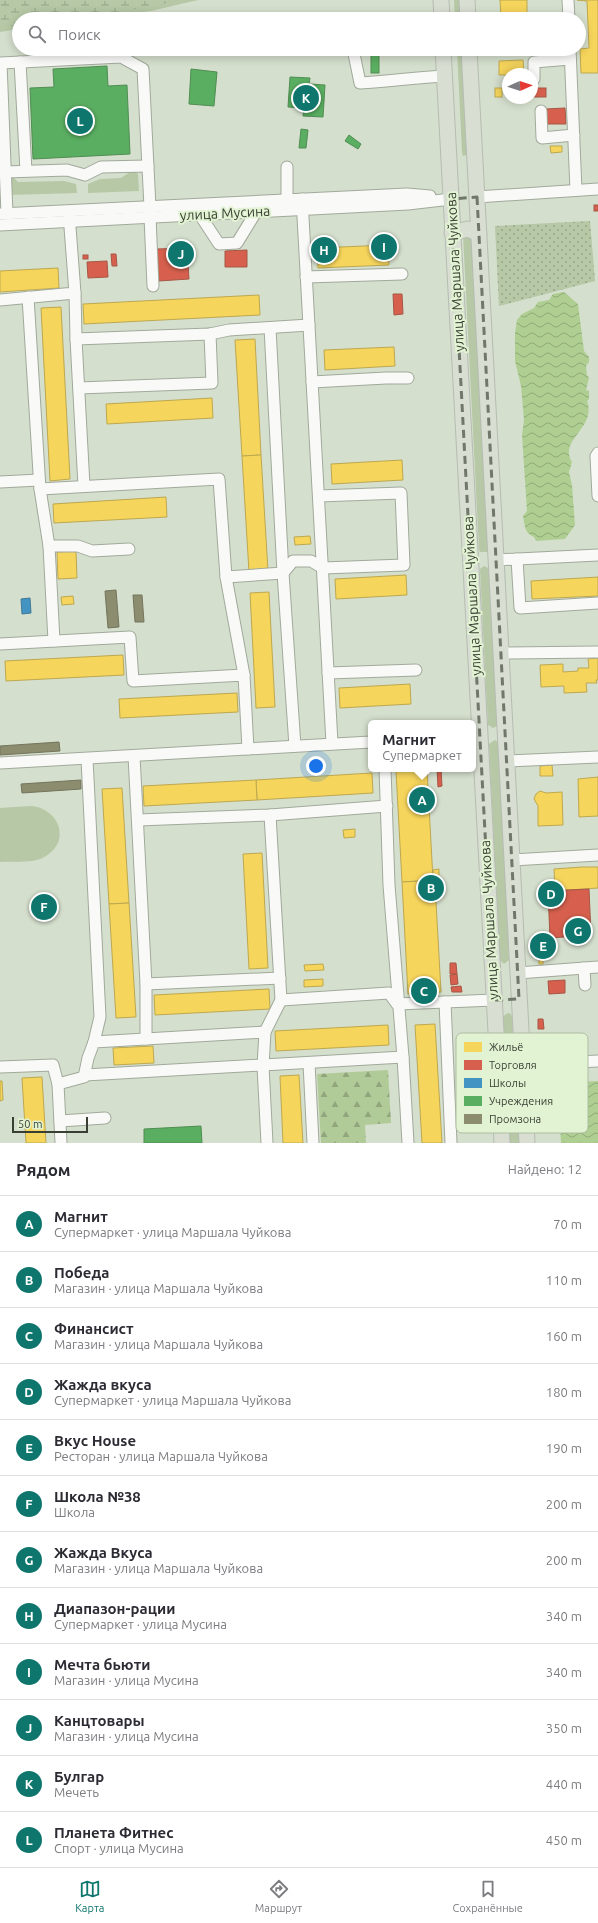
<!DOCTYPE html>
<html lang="ru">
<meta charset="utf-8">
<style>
body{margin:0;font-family:Ubuntu,sans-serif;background:#f7f7f7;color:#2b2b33}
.compass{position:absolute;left:502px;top:68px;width:36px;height:36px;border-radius:50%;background:#fff;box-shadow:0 2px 10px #0003;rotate:87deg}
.scale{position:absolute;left:12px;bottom:10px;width:76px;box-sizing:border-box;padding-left:4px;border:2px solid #394033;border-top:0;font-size:11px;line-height:14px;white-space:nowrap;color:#394033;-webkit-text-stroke:3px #e2f3d3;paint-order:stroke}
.you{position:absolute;left:316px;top:766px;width:14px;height:14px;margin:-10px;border:3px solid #fff;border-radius:50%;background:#1a73e8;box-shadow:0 0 0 6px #1a73e833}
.badge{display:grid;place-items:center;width:26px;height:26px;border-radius:50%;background:#0f766e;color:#fff;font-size:13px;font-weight:700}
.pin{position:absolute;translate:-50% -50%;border:2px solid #fff;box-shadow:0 1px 4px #0006}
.popup{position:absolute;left:368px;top:720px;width:108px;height:52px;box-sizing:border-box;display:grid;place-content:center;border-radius:6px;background:#fff;filter:drop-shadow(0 1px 3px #0005);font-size:13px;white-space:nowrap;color:#7c7c81}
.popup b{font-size:15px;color:#2b2b33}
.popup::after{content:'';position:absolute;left:50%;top:100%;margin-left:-8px;border:8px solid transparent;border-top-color:#fff}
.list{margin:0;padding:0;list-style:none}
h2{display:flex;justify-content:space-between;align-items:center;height:52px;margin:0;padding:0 16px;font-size:17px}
h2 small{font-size:13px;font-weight:400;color:#7c7c81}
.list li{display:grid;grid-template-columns:26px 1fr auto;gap:12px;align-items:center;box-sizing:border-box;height:56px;padding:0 16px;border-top:1px solid #e1e1e2}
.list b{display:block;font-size:15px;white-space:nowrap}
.list p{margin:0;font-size:13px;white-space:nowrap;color:#7c7c81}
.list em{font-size:13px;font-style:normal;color:#7c7c81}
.icon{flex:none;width:22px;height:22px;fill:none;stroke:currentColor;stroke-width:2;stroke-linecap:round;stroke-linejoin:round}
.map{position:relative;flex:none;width:598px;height:1143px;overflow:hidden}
.search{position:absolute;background:#fff;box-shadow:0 2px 10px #0003;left:12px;right:12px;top:12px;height:44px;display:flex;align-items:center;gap:10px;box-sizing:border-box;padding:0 14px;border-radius:22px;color:#7c7c81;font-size:15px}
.sheet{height:724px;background:#fff}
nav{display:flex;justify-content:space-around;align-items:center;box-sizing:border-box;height:56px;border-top:1px solid #e1e1e2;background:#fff;font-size:11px;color:#7c7c81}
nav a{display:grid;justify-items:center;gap:2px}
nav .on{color:#0f766e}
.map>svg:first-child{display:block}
.grass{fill:#b6c8a5}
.forest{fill:url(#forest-firs)}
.wetland{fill:url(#wetland-marsh)}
.park{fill:url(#park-dots)}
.water{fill:url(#water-waves)}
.homes{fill:#f6d55c;stroke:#bda850}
.shops{fill:#d6604d;stroke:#a75645}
.schools{fill:#4393c3;stroke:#407a98}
.public{fill:#5aae61;stroke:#508d53}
.industry{fill:#8c8c6e;stroke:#73755c}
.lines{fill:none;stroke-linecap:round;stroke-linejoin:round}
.minor-casing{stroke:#a1a99b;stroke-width:13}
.major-casing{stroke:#b6bcb2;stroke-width:17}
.minor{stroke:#f9faf8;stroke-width:11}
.major{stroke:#d8ded2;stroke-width:15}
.marked{fill:none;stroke:#707869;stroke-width:3;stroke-dasharray:8 5;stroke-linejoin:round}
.labels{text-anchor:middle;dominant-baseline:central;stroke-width:4;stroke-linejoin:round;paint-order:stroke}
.street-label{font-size:14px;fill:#394033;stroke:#e2f3d3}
.key{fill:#e2f3d3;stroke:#afbda3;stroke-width:1}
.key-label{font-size:11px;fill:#394033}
</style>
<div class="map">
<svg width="598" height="1143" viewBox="0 0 598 1143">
<defs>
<pattern id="forest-firs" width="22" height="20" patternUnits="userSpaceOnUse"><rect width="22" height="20" fill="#b1cb98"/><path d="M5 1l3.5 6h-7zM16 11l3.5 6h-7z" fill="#91a67d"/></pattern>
<pattern id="wetland-marsh" width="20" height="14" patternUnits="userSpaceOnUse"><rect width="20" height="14" fill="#b6c8a5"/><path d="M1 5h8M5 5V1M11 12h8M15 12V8" fill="none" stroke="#95a487"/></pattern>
<pattern id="park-dots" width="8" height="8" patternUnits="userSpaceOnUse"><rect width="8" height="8" fill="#b6c8a5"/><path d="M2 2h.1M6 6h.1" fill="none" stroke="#95a487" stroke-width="1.8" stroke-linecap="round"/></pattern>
<pattern id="water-waves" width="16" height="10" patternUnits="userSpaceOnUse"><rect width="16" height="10" fill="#afcf92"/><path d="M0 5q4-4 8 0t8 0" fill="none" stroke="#8fa978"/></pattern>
</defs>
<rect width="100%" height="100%" fill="#d5dfcd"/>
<!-- grass -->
<g class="grass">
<path d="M0 0H198L151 11 92 19H19V29L0 32Z"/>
<path d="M454 0H460L461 19H455Z"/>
<path d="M457 49H462L467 155 463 156 462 152Z"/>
<path d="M133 170 138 174 139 191 88 193V184L100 179 121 178Z"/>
<path d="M9 177H13L18 182 64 181 76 184 77 193 7 195Z"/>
<path d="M463 235 472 237 489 549 487 552H480L479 549Z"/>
<path d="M484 566 490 569 499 723 497 726 493 728 488 725 480 569Z"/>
<path d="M495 740 500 744 509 960 504 964 500 960 489 744Z"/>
<path d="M31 806C58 808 72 840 46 856 34 864 14 861 0 862V808Z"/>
<path d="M508 1013 511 1014 512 1017 519 1143H510L502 1017Z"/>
</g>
<!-- forest -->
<path class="forest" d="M388 1070 391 1123 365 1125 366 1143H321L317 1074Z"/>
<!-- wetland -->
<path class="wetland" d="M0 0H181L151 7 65 19H19V25L0 28Z"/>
<!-- park -->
<path class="park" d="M590 221 595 281 499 306 495 226Z"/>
<!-- water -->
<g class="water">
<path d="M564 292 578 304 584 351 589 357V362L586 366 587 375 589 378 586 390 589 391V399L587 401C597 428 558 440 572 462L569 472 572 485 575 525 565 539 536 541 534 537C524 533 525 525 523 516L527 511 522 435 524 420 521 386 515 361V333L517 320 522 314 534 308 538 302 549 300 553 294Z"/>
<path d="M598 1081V1143H561L558 1083Z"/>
</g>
<!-- homes -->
<g class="homes">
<path d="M500 0H527V17L501 18Z"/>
<path d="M577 0H598V73H581L580 49 589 48 587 1Z"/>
<path d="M523 60 524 74H508L507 88 506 75H499V61Z"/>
<rect x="495" y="88" width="7" height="9"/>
<path d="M550 146H562V152L551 153Z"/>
<path d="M388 245 389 265 318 268 317 248Z"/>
<path d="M58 268 59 288 0 292V271Z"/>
<path d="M259 295 260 315 84 324 83 304Z"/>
<path d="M61 307 70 479 50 481 41 308Z"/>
<path d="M255 339 261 455 242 456 235 340Z"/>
<path d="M394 347 395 366 325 370 324 350Z"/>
<path d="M212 398 213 418 107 424 106 404Z"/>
<path d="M261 455 268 571 249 572 242 456Z"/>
<path d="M402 460 403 480 332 484 331 464Z"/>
<path d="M166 497 167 517 54 523 53 504Z"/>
<path d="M310 536 311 544 295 545 294 537Z"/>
<path d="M76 551 77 578 58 579 57 552Z"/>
<path d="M406 575 407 595 336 599 335 579Z"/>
<path d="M598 577V596L532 599 531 581Z"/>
<path d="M269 592 275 707 256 708 250 593Z"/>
<path d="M73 596 74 604 62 605 61 597Z"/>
<path d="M123 655 124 675 6 681 5 661Z"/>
<path d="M598 658V680H596L597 683H586L587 692 564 693V686L541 687 540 665 563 664V672L578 671V668H589L588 659Z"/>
<path d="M410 684 411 704 340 708 339 688Z"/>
<path d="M237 693 238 712 120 718 119 699Z"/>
<path d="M552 765 553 776H540V766Z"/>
<path d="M427 769 433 880 402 882 396 771Z"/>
<path d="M372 773 373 793 257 800 256 780Z"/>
<path d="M598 777V816L579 817 578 779Z"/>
<path d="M256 780 257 800 144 806 143 786Z"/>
<path d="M122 788 129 903 109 904 102 789Z"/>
<path d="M540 791 546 793 562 792 563 825 538 826V806L534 799 536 794Z"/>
<path d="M355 829V837L344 838 343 830Z"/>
<path d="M262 853 268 968 249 969 243 854Z"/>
<path d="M582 867H598V888L555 891 554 869Z"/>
<path d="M439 869V877L433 878V870Z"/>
<path d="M422 881V885L435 884 441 992 408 994 402 882Z"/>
<path d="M129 903 136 1017 116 1018 109 904Z"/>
<rect x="539" y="959" width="4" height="5"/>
<path d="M323 964 324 970 305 971 304 965Z"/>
<path d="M323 979V986L304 987V980Z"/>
<path d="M269 989 270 1009 155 1015 154 995Z"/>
<path d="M435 1024 442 1143H422L415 1025Z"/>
<path d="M388 1025 389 1045 276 1051 275 1031Z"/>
<path d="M153 1046 154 1063 114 1065 113 1048Z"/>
<path d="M544 1053H552L553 1062 545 1063Z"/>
<path d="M299 1075 303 1143H283L280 1076Z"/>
<path d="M42 1077 46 1143H26L22 1078Z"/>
<path d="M0 1081H2L3 1100 0 1101Z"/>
</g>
<!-- shops -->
<g class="shops">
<rect x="532" y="88" width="14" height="9"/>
<path d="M565 108 566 124H547L546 109Z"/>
<rect x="594" y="205" width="4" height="6"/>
<path d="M187 248 189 279 159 281 157 249Z"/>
<path d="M247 250V267H225V251Z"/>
<path d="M111 254H116L117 266H112Z"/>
<rect x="83" y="255" width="5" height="4"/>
<path d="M107 261 108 277 88 278 87 262Z"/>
<path d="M393 294H402L403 314 394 315Z"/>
<path d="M437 769H441L442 786 438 787Z"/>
<path d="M589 889 591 935 550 938 548 891Z"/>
<path d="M540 941H545L546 950 540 951Z"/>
<path d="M541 952H545L546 957H541Z"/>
<path d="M450 963H456L457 974H450Z"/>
<path d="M457 974 458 984 451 985 450 975Z"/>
<path d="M565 980V993L549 994 548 981Z"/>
<path d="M461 986 462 992H452L451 987Z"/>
<path d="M538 1019H543L544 1029H538Z"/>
</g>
<!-- schools -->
<path class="schools" d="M30 598 31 613 22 614 21 599Z"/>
<!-- public -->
<g class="public">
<rect x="371" y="49" width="8" height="24"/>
<path d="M107 66 108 86 127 85 130 154 33 159 30 88 54 87 53 69Z"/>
<path d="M191 69 217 72 214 106 189 104Z"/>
<path d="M290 77 310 78 309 84 325 85 323 117 303 116 304 108 288 107Z"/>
<path d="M301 129 308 130 306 148H299Z"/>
<path d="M349 135 361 144 358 149 345 141Z"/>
<path d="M201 1126 202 1143H144V1129Z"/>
</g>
<!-- industry -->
<g class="industry">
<path d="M116 590 119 627 108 628 105 591Z"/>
<path d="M133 595H142L144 622H135Z"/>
<path d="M59 742 60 751 0 755V746Z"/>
<path d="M81 780V789L22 793 21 784Z"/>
</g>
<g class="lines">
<!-- minor casing -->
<g class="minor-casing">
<g id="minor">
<path d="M568 0 569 19"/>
<path d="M353 49 360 83C388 82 416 77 445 76"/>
<path d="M570 49 576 190"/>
<path d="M20 62 26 171"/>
<path d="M534 79V62L570 59"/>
<path d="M541 111 542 138 574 135"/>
<path d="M287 167V200"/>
<path d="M5 172 67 170 85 175 101 167 148 166"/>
<path d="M477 197 598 189"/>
<path d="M302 199 332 743"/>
<path d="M0 214 407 194 430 196"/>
<path d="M7 214 1 63 121 57 143 69 150 207"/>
<path d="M200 215 219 244 237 243 256 212"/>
<path d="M150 217 153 286"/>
<path d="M0 225 408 204 451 199"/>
<path d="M306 277 402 274"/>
<path d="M75 293 76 339 210 334 229 330 309 325"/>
<path d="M28 297 40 489 49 546 54 641"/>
<path d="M0 300 75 293 69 214"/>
<path d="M270 328 283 573 295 746"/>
<path d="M76 339 84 486"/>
<path d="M312 382 386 378H408"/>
<path d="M79 388 212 383 210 334"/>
<path d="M598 453 596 456 598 496"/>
<path d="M0 482 39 480"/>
<path d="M40 489 219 479 226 577 244 675"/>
<path d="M49 546H78L92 551 129 549"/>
<path d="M517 559 520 608 598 603"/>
<path d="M496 560 598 555"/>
<path d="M226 577 283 573 293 561H311L323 568 404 565 401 493 319 496"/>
<path d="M0 644 130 637 133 681 244 675 248 749"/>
<path d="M501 653 598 652"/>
<path d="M328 673 416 670"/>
<path d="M134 756 146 984V1039"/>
<path d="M87 759 100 1017 94 1042"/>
<path d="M507 761 598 757"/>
<path d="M0 763 371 742"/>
<path d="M385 769 389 885 403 1057 408 1143"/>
<path d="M270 815 281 1000 389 993 397 1004 494 1000"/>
<path d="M138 820 270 815 387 806"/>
<path d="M512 860 598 855"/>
<path d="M584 968 585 985"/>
<path d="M518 973 598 967"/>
<path d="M146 984 280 978"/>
<path d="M445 1002 451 1143"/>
<path d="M309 1063 313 1143"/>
<path d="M522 1065 598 1061"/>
<path d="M0 1067 53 1065 58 1084 61 1143"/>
<path d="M85 1075 403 1057"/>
<path d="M58 1084 84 1077 88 1058 94 1042 265 1032"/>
<path d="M60 1121 105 1118"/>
<path d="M267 1143 263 1066 265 1032 281 1000"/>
</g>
</g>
<!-- major casing -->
<g class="major-casing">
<g id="major">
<path d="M441 0 442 19"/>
<path d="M467 0 468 19"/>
<path d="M443 49 502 1143"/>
<path d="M469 49 527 1143"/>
<path d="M452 233 468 229 479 234"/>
</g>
</g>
<!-- minor -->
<use href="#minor" class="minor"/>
<!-- major -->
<use href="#major" class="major"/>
</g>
<!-- marked area -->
<path class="marked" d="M477 197 519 999 494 1000 451 199Z"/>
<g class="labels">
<!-- street labels -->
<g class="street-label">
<text transform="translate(225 213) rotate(-3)">улица Мусина</text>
<text transform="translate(455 272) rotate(-93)">улица Маршала Чуйкова</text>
<text transform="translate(472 596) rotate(-93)">улица Маршала Чуйкова</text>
<text transform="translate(489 920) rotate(-93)">улица Маршала Чуйкова</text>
</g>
</g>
<!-- legend -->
<rect x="456" y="1033" width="132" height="100" rx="6" class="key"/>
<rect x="464" y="1042" width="18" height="10" fill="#f6d55c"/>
<rect x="464" y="1060" width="18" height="10" fill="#d6604d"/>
<rect x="464" y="1078" width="18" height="10" fill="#4393c3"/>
<rect x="464" y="1096" width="18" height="10" fill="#5aae61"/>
<rect x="464" y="1114" width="18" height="10" fill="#8c8c6e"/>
<g class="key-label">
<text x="489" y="1051">Жильё</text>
<text x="489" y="1069">Торговля</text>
<text x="489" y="1087">Школы</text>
<text x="489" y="1105">Учреждения</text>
<text x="489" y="1123">Промзона</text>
</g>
</svg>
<svg class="compass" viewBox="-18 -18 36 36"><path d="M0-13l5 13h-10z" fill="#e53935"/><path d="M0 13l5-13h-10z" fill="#7c7c81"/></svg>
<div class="scale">50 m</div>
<div class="you"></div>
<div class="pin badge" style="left:422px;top:800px">A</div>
<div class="popup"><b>Магнит</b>Супермаркет</div>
<div class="pin badge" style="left:431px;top:888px">B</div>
<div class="pin badge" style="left:424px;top:991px">C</div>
<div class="pin badge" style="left:551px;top:894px">D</div>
<div class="pin badge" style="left:543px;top:946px">E</div>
<div class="pin badge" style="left:44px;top:907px">F</div>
<div class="pin badge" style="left:578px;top:931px">G</div>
<div class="pin badge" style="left:324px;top:250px">H</div>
<div class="pin badge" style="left:384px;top:247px">I</div>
<div class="pin badge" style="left:181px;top:254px">J</div>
<div class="pin badge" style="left:306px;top:98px">K</div>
<div class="pin badge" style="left:80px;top:121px">L</div>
<div class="search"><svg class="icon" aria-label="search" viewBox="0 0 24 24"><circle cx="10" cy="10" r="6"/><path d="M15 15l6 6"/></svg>Поиск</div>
</div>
<section class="sheet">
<h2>Рядом<small>Найдено: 12</small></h2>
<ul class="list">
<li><span class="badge">A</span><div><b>Магнит</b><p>Супермаркет · улица Маршала Чуйкова</p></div><em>70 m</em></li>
<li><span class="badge">B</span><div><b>Победа</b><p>Магазин · улица Маршала Чуйкова</p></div><em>110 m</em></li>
<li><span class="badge">C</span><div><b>Финансист</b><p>Магазин · улица Маршала Чуйкова</p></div><em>160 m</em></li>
<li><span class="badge">D</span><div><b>Жажда вкуса</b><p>Супермаркет · улица Маршала Чуйкова</p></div><em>180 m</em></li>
<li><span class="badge">E</span><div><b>Вкус House</b><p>Ресторан · улица Маршала Чуйкова</p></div><em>190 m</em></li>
<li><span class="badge">F</span><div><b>Школа №38</b><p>Школа</p></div><em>200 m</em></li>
<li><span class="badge">G</span><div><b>Жажда Вкуса</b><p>Магазин · улица Маршала Чуйкова</p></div><em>200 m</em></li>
<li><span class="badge">H</span><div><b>Диапазон-рации</b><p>Супермаркет · улица Мусина</p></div><em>340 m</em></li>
<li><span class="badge">I</span><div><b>Мечта бьюти</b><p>Магазин · улица Мусина</p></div><em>340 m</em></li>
<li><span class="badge">J</span><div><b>Канцтовары</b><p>Магазин · улица Мусина</p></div><em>350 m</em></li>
<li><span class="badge">K</span><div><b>Булгар</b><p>Мечеть</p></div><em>440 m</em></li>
<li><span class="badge">L</span><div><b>Планета Фитнес</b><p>Спорт · улица Мусина</p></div><em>450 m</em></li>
</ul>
</section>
<nav>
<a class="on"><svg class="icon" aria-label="map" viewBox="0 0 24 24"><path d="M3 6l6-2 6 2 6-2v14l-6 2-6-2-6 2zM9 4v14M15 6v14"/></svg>Карта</a>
<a><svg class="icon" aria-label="directions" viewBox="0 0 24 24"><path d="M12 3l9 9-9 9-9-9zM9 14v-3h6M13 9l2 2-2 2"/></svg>Маршрут</a>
<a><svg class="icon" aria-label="saved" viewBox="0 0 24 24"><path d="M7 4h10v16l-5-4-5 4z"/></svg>Сохранённые</a>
</nav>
